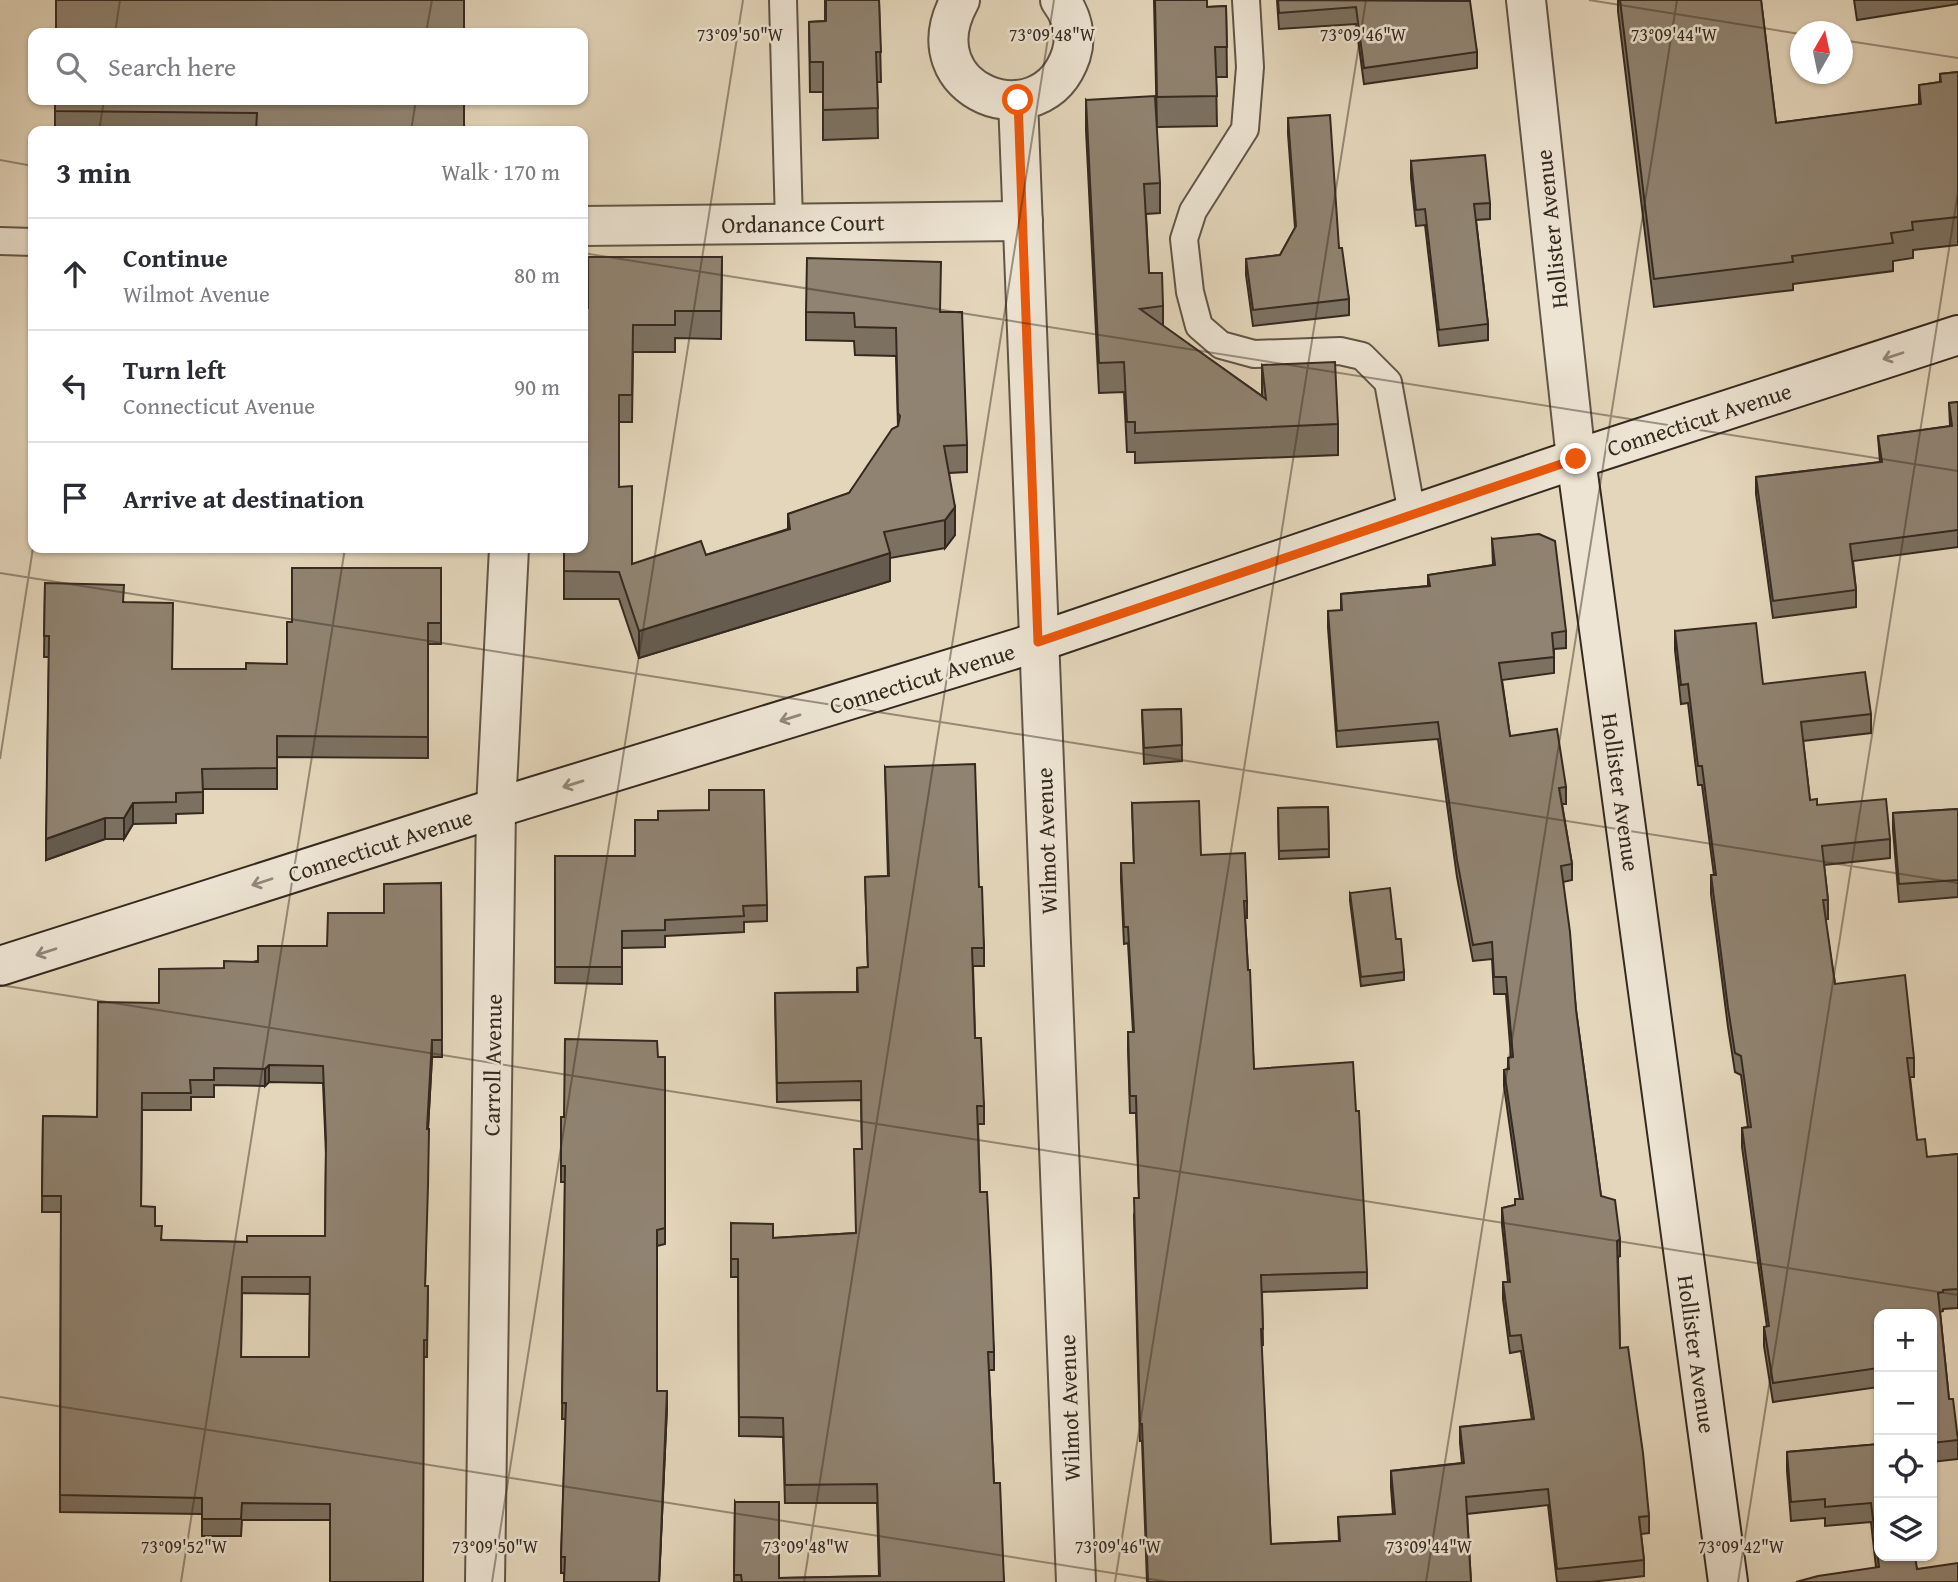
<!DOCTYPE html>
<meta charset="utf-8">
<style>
body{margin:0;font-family:"Gentium Book Plus",serif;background:#f2f2f3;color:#2b2b33}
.controls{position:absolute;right:21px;bottom:21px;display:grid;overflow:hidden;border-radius:14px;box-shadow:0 2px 5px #0004}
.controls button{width:63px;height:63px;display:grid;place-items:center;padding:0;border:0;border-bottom:2px solid #e1e1e2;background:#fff;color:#2b2b33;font:35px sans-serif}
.compass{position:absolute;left:1790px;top:21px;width:63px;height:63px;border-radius:50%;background:#fff;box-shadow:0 2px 5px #0004;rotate:9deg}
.stop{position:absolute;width:21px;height:21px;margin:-16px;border:5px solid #ea580c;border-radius:50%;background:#fff}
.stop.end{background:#ea580c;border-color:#fff;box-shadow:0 2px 7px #0008}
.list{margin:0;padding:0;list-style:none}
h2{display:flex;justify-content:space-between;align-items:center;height:91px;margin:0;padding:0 28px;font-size:30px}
h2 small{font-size:23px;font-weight:400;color:#7c7c81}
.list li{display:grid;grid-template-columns:46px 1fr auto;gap:21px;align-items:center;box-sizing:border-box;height:112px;padding:0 28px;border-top:2px solid #e1e1e2}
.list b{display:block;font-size:26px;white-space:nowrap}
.list p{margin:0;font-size:23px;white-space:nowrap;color:#7c7c81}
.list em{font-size:23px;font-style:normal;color:#7c7c81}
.icon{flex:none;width:38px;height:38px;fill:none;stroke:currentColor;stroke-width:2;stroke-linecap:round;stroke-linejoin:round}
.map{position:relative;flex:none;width:1958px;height:1582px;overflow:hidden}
.search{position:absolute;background:#fff;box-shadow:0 2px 5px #0004;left:28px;top:28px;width:560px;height:77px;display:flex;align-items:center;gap:18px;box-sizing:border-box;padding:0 24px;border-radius:14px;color:#7c7c81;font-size:26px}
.panel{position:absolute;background:#fff;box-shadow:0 2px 5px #0004;left:28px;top:126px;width:560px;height:427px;border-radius:14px}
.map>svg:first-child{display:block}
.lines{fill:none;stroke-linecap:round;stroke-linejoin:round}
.service-casing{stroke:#615547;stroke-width:30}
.minor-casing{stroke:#615547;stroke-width:42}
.secondary-casing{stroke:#352a20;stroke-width:42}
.service{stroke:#ede4d3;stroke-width:26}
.minor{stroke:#ede4d3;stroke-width:38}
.secondary{stroke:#ede4d3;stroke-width:38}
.wall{fill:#7c7161;stroke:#352a20;stroke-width:2;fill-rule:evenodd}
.shaded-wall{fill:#655c4f;stroke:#352a20;stroke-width:2}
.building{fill:#908371;stroke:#352a20;stroke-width:2;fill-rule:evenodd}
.oneway{stroke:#91877a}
.route{stroke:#ea580c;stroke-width:9}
.ticks{fill:none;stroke:#352a20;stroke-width:2;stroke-opacity:0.45}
.labels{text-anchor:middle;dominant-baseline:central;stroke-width:5;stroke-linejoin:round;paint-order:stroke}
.street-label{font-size:23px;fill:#352a20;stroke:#ede4d3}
.ticks-label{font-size:18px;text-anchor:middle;fill:#352a20;stroke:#ede4d3;stroke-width:5;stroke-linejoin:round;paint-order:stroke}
</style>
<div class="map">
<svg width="1958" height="1582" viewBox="0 0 1958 1582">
<rect width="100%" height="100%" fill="#e4d6bb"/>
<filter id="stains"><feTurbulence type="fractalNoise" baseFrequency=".00286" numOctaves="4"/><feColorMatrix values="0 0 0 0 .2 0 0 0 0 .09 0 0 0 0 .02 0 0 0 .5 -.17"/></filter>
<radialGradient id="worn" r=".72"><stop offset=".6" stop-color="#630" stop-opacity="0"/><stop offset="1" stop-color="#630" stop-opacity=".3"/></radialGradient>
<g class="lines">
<!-- service casing -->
<g class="service-casing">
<g id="service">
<path d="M783 0 789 224"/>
<path d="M1246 0 1250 67 1245 129 1193 211 1184 239 1190 292 1199 326 1221 345 1254 354 1340 351 1362 356 1388 382 1412 514"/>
<path d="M0 241 33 242"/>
</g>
</g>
<!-- minor casing -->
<g class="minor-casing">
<g id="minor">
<path d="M960 0C909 92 1042 142 1071 55 1077 36 1072 16 1060 0"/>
<path d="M1526 0 1576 459"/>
<path d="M1018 100 1076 1582"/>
<path d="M583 226 1023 221"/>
<path d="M485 1582 496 808 509 548"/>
</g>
</g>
<!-- secondary casing -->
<g class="secondary-casing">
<g id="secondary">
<path d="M1576 459 1728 1582"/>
<path d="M0 966 496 808 1038 642 1576 459 1958 335"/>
</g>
</g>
<!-- service -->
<use href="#service" class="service"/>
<!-- minor -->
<use href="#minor" class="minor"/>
<!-- secondary -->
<use href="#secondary" class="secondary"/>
</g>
<!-- wall -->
<g class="wall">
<path d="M825 0H879L881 82H877L878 138 823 140V92H810L809 22 825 21Z"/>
<path d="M1154 0H1207V7L1226 6 1227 77H1216L1217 126 1157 127Z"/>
<path d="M1277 0H1466L1477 52V68L1364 84 1356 24 1279 29Z"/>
<path d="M1618 0H1761L1776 123 1919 105V85L1940 82V74L1958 72V245L1913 250V258L1893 261V271L1793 284V290L1654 307 1618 11Z"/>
<path d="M1854 0H1958V4L1857 20Z"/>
<rect x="55" y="100" width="409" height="31"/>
<path d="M1086 100 1160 183V213L1146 214 1149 273 1163 306V326L1262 396V365L1338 424V455L1135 463V452H1127L1124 392 1099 393 1086 130Z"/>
<path d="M1288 118 1339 248 1349 299V315L1253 326 1246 275V259L1280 255 1295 228 1288 134Z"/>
<path d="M1411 161 1490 203V219L1476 220 1488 324V340L1439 346 1425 225 1416 226 1411 178Z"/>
<path d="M722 257 721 339 675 338V352H633L632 422H619V487L632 564 706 555 788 529V514L849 493 898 427 896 356 855 355 854 341 806 340V312H941L967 445V472L949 473 955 535 945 548 890 558V581L639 658 619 599H564V548L588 308Z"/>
<path d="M1958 402V547L1853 561 1856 590V607L1773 618 1756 494V477L1880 462 1878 436 1950 426 1949 403Z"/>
<path d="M1492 539 1566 631V648L1554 649V673L1502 680 1510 736 1566 787V804H1562L1572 864V880L1563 882 1576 1010 1601 1196 1620 1256 1618 1257 1620 1348 1649 1516V1533L1641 1534 1644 1560V1576L1591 1582H1557L1548 1505 1467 1514 1471 1582H1147L1142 1441H1140L1134 1215 1139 1198 1136 1113H1130L1128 1049V1032H1133L1128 943 1124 944 1121 880V863H1134L1132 803 1201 855 1247 901V918H1245L1254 1069 1367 1272V1288L1262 1292 1263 1345H1261L1271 1544 1339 1541 1338 1517 1393 1515 1391 1487V1471L1462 1463 1460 1443V1427L1532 1420 1521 1351 1510 1353 1503 1299V1282H1508L1502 1225V1208L1515 1205 1520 1199 1504 1086V1070L1508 1069V1058L1511 1057 1506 994H1494L1492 959 1473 961 1457 877 1438 739 1337 747 1328 628V611H1341V594L1428 586V575L1493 565Z"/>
<path d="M441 568V644H428V758L277 757V789H203V813L176 814V823L133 824 124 839H105L46 860 49 657H44L45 583 124 602 172 669H246L287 664 292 622Z"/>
<path d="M1675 631 1763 684 1871 714V733L1803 741 1810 800 1817 805 1890 839V858L1824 865 1828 900V919H1825L1835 984 1914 1058V1077H1910L1917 1140 1927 1157 1958 1154V1308L1943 1309V1311L1940 1312 1949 1399 1958 1440V1459L1932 1462V1314H1879V1387L1773 1402 1764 1346V1327H1767L1742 1147V1128L1748 1127 1741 1075 1735 1072 1728 1027 1711 894V875H1714L1702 785H1698L1688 703 1681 704 1675 650Z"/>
<path d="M1181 709 1182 761 1144 764 1142 710Z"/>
<path d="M885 767 979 887 984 948V966H973L975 1038 984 1106V1124H978L980 1192 994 1352V1370H989L994 1483 1004 1582H734L735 1502 779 1578 879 1576 877 1503H785L783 1437 739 1436 738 1277H731V1223L773 1238 856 1233 862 1149 861 1100 777 1102 775 993 857 992V968L868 967 865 877 888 876Z"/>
<path d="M1328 807 1329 857 1279 859 1278 808Z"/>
<path d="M1958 809V897L1899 902 1893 830V813Z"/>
<path d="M555 856 767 905V921L744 922V932L665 936V947L622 948V984L555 983Z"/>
<path d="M441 883 442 1057H432L428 1129 425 1286H428L427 1357H424L330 1520H242L241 1536H202V1514L60 1512 61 1212H42L43 1116 97 1117 159 1003 224 968 327 946 384 913ZM269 1082 323 1083 326 1154 325 1236 247 1242 162 1240 155 1226 141 1206 142 1110H191V1097H214V1085L265 1086ZM242 1293 310 1294 309 1357H241Z"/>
<path d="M1350 893 1396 939 1404 972V980L1361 986 1350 901Z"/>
<path d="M658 1057H665V1244L657 1246V1391L667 1407 659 1582H564V1573H561V1557L566 1419H562L565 1182H561V1117H564Z"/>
<path d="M1879 1444 1917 1569 1958 1582 1876 1567 1871 1522 1825 1526V1518L1791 1521 1787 1471V1452Z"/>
</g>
<!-- shaded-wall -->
<g class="shaded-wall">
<path d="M955 507V535L945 548V520Z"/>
<path d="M890 553V581L639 658V631Z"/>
<path d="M133 803V824L124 839V818Z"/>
<path d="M105 818V839L46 860V839Z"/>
<path d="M432 1040V1057L427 1146V1129Z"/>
<path d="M269 1065V1082L265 1086V1069Z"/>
<path d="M1620 1239V1256L1617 1257V1241Z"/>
<path d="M667 1391V1407L659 1582Z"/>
</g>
<!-- building -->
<g class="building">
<rect x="56" y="0" width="408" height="33"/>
<path d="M826 0H879L881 52H876L878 108 823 110V62H810L809 22 826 21Z"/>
<path d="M1155 0H1207V7L1226 6 1227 47H1215L1217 96 1157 97Z"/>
<path d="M1278 0 1470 1 1477 52 1364 68 1356 7 1279 13Z"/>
<path d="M1620 0H1761L1776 123 1921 104 1919 85 1941 82 1940 74 1958 72V217L1912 222 1913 230 1891 233 1893 243 1792 256 1793 262 1654 279Z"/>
<path d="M1155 96 1160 183 1144 184 1149 273H1162L1163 306 1140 309 1266 399 1262 365 1335 362 1338 424 1135 433V422H1127L1124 362 1099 363 1086 100Z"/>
<path d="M55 100H464V128H447V131H256L257 113 55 111Z"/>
<path d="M1330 115 1339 248H1342L1349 299 1253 310 1246 259 1280 255 1296 226 1288 118Z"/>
<path d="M1485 155 1490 203 1474 204 1488 324 1439 330 1425 209 1416 210 1411 161Z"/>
<path d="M588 257H722L721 311H675V325H633L632 395H619V487L632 486V564L701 541 706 555 790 529 788 514 849 493 892 429 898 426 900 416 898 413 896 328 855 327 854 313 806 312 807 258 941 262 940 312H962L967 445 944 446 955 507 945 520 884 532 890 553 639 631 619 572 564 571V548H583V308H588Z"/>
<path d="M1958 402V530L1850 544 1856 590 1773 601 1756 477 1882 462 1878 436 1952 426 1949 403Z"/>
<path d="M1539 534 1555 541 1566 631 1552 633 1554 657 1499 663 1510 736 1557 729 1566 787 1559 788 1572 864 1561 866 1570 932 1576 1010 1601 1196 1615 1200 1620 1239 1617 1241 1620 1348 1628 1347 1643 1453 1649 1516 1639 1517 1644 1560 1557 1569 1548 1489 1466 1497 1471 1582H1148L1142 1424H1140L1134 1198H1139L1136 1096H1130L1128 1032H1134L1128 927H1124L1121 863H1134L1132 803 1199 801 1201 855 1245 853 1247 901H1244L1248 970H1250L1254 1069 1353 1062 1356 1111H1359L1367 1272 1261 1275 1263 1329H1261L1271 1544 1340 1541 1338 1517 1395 1514 1391 1471 1464 1463 1460 1427 1534 1419 1521 1335 1510 1336 1503 1282H1510L1502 1208 1515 1205V1199H1523L1504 1070 1509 1069 1508 1058 1513 1057 1506 977H1494L1492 942 1473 945 1457 860 1438 722 1337 731 1328 611 1342 610 1341 594 1430 586 1428 575 1495 565 1492 539Z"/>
<path d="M292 568H441V623H428V737L277 736V768L202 769 203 792 176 793V802L133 803 124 818H105L46 839 49 636H44L45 583 124 585 123 602 173 603 172 669H246V663L287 664V622H292Z"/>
<path d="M1756 623 1763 684 1865 672 1871 714 1801 722 1810 800 1817 799V805L1886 799 1890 839 1822 846 1828 900H1823L1835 984 1905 975 1914 1058H1907L1917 1140 1925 1139 1927 1157 1958 1154V1289L1943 1290V1292L1938 1293 1949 1399H1953L1958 1440 1932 1443V1314H1879V1368L1773 1383 1764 1327 1769 1326 1742 1128 1751 1127 1741 1056 1735 1053 1728 1008 1711 875H1716L1702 766H1698L1688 684 1681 685 1675 631Z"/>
<path d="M1181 709 1182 745 1144 748 1142 710Z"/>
<path d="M975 764 979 887H982L984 948H972L975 1038H981L984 1106H977L980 1192H987L991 1270 994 1352H988L994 1483H1000L1004 1582H742L741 1575H734L735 1502H779V1578L880 1576 877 1484 785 1485 783 1418 739 1417 738 1259H731V1223L773 1224V1238L856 1233 854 1149H862L861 1081 777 1083 775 993 858 992 857 968 868 967 865 877 889 876 885 767Z"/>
<path d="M709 790H764L767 905 743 906 744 916 665 920V930L622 931V967H555V856H635V820H658V811L709 810Z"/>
<path d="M1328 807 1329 849 1279 851 1278 808Z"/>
<path d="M1958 809V880L1899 884 1893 813Z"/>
<path d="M441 883 442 1040H432L427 1129H429L428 1186 425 1286H428L427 1340H424L423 1582H330V1504L242 1503 241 1519H202V1498L60 1495 61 1196H42L43 1116 97 1117 98 1002 159 1003V969L224 968V961L258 962V946H327L328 913H384V884ZM269 1065 323 1066 326 1140 325 1236H247V1242L161 1240 162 1226H155V1207L141 1206 142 1093H191L190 1080H214V1068L265 1069ZM242 1277H310L309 1357H241Z"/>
<path d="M1390 888 1396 939H1401L1404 972 1361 977 1350 893Z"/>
<path d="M565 1039 657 1041 658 1057H665V1228L657 1230V1391H667L659 1582H564L565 1557H561L566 1403H562L565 1166H561V1117H564Z"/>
<path d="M1879 1444V1556H1915L1917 1569 1958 1563V1582H1796L1818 1576 1879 1567 1871 1503 1825 1507V1499L1791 1502 1787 1452Z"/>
</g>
<!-- one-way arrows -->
<defs><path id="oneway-shaft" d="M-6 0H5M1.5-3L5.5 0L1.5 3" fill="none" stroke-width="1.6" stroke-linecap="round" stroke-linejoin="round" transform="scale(1.75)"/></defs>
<g class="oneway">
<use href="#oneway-shaft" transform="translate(1893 356) rotate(162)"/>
<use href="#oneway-shaft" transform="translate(790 718) rotate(163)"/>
<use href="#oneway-shaft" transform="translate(573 784) rotate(163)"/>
<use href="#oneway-shaft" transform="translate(262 882) rotate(162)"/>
<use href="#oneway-shaft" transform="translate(46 952) rotate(162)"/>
</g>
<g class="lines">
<!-- route -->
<path class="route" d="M1018 100 1038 642 1576 459"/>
</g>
<!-- ticks -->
<path class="ticks" d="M1589 0 1800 34M115 33 120 0M426 33 432 0M1842 40 1958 58M99 131 104 100M411 131 416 100M0 160 33 166M583 253 1958 471M0 573 1958 883M0 759 33 548M0 985 1958 1295M0 1397 1169 1582M181 1582 345 548M492 1582 743 0M804 1582 1054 0M1115 1582 1366 0M1426 1582 1677 0M1738 1582 1958 192"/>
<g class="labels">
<!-- street labels -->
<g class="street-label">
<text transform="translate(803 223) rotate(-1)">Ordanance Court</text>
<text transform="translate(1551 229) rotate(-96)">Hollister Avenue</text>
<text transform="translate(1699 419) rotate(-18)">Connecticut Avenue</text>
<text transform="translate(922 678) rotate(-17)">Connecticut Avenue</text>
<text transform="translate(1621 792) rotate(82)">Hollister Avenue</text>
<text transform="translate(1046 841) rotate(-92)">Wilmot Avenue</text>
<text transform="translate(380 845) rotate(-18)">Connecticut Avenue</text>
<text transform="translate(492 1065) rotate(-89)">Carroll Avenue</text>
<text transform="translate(1697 1354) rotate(82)">Hollister Avenue</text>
<text transform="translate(1069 1408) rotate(-92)">Wilmot Avenue</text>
</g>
</g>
<g class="ticks-label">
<text x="740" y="41">73°09'50"W</text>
<text x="1052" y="41">73°09'48"W</text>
<text x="1363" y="41">73°09'46"W</text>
<text x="1674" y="41">73°09'44"W</text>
<text x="184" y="1553">73°09'52"W</text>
<text x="495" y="1553">73°09'50"W</text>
<text x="806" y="1553">73°09'48"W</text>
<text x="1118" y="1553">73°09'46"W</text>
<text x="1429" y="1553">73°09'44"W</text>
<text x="1741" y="1553">73°09'42"W</text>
</g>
<rect width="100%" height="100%" filter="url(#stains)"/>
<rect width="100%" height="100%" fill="url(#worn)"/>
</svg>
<div class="controls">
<button>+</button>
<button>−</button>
<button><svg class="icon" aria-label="locate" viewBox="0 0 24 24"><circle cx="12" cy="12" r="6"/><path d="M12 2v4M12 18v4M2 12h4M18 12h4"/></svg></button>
<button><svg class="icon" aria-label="layers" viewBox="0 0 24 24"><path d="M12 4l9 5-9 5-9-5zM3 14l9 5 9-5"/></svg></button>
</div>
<svg class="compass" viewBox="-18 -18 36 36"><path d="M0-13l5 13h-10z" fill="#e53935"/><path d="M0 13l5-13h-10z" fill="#7c7c81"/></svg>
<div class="stop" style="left:1018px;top:100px"></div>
<div class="stop end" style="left:1576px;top:459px"></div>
<div class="search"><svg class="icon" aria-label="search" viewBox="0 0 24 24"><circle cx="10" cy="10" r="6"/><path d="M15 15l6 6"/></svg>Search here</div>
<section class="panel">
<h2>3 min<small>Walk · 170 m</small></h2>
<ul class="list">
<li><svg class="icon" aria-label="ahead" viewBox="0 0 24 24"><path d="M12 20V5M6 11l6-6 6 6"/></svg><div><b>Continue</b><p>Wilmot Avenue</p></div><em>80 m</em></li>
<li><svg class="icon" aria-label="left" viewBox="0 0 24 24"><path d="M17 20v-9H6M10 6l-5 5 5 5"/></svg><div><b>Turn left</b><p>Connecticut Avenue</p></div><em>90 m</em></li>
<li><svg class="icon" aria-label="arrive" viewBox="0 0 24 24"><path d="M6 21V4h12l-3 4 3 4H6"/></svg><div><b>Arrive at destination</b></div></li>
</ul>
</section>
</div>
